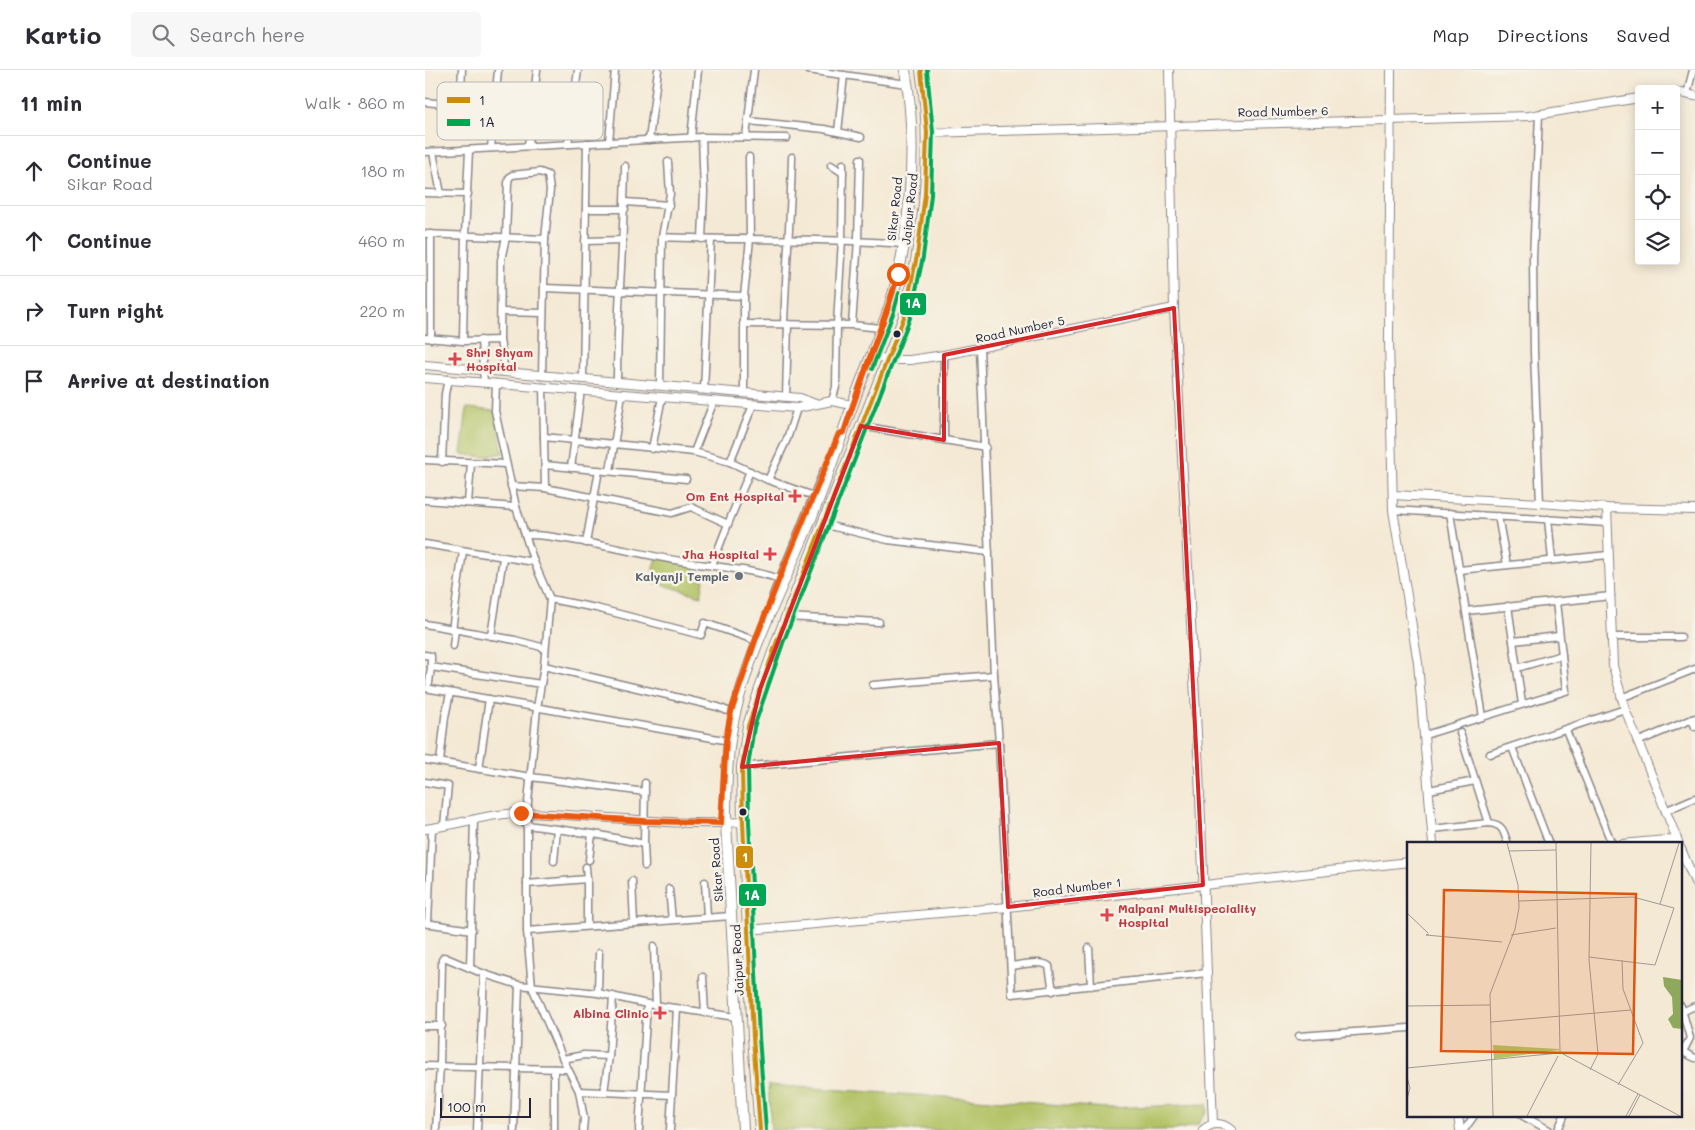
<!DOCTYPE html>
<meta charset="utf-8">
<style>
body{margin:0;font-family:Mali,sans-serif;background:#f7f7f7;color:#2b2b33}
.controls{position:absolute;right:15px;top:15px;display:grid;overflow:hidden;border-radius:5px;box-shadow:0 2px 12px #0003}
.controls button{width:45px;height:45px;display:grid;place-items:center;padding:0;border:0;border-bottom:1px solid #e1e1e2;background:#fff;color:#2b2b33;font:25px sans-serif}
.scale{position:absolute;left:15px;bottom:12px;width:91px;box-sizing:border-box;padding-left:5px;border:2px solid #22223b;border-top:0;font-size:14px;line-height:18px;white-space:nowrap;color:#22223b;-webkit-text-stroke:4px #f7f3e8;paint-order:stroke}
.stop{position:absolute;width:15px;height:15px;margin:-11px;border:4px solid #ea580c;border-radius:50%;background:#fff}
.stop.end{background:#ea580c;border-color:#fff;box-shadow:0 1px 5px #0008}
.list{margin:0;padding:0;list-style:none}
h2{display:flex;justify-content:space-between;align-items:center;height:65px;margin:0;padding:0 20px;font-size:21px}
h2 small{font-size:16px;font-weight:400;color:#7c7c81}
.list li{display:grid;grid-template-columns:32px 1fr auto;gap:15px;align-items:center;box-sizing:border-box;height:70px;padding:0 20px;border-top:1px solid #e1e1e2}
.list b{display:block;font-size:19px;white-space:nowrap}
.list p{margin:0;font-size:16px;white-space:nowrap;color:#7c7c81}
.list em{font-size:16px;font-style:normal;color:#7c7c81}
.icon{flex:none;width:28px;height:28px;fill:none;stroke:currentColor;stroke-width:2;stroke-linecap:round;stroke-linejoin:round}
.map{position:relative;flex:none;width:1270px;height:1060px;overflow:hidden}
header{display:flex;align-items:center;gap:30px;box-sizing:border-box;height:70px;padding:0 25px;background:#fff;border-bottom:1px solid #e1e1e2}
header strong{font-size:24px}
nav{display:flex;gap:28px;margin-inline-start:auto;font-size:18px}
.search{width:350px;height:45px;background:#f7f7f7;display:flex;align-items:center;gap:12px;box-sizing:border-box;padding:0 18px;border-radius:5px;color:#7c7c81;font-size:19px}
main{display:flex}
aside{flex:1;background:#fff}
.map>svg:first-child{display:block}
.green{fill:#b3c366;stroke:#6a7250}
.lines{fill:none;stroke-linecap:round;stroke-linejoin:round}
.minor-casing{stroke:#8b8688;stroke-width:9}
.tertiary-casing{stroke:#8b8688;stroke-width:10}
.primary-casing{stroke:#8b8688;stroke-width:12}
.minor{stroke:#fff;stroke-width:6}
.tertiary{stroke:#fff;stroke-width:8}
.primary{stroke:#fff;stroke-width:10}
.bus-1-casing{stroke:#f7f3e8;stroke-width:8}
.bus-2-casing{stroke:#f7f3e8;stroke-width:8}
.bus-1{stroke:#cc8c0c;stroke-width:4}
.bus-2{stroke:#00a651;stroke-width:4}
.route{stroke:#ea580c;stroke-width:6}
.marked{fill:none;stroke:#d62828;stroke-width:4;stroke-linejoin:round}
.bus-dot{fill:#22223b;stroke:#f7f3e8;stroke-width:2}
.health-dot{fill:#e0444e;stroke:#f7f3e8;stroke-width:2}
.worship-dot{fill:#6b7280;stroke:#f7f3e8;stroke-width:2}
.labels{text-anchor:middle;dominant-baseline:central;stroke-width:5;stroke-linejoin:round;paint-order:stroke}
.street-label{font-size:12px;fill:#22223b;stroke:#f7f3e8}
.health-label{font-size:12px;font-weight:bold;fill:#be3a42;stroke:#f7f3e8;text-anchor:end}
.worship-label{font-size:12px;font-weight:bold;fill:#5b616d;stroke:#f7f3e8;text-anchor:end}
.inset-road{fill:none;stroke:#a09997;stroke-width:1}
.view{fill:#de560e;fill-opacity:0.15;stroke:#de560e;stroke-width:2.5}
.inset-edge{fill:none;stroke:#22223b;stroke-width:2.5}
.key{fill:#f7f3e8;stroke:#b7b4b4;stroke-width:1}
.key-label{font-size:14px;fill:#22223b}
.line-badge{stroke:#f7f3e8;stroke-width:2}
.badge-label{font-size:14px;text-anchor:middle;font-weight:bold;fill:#fff}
</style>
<header>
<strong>Kartio</strong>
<div class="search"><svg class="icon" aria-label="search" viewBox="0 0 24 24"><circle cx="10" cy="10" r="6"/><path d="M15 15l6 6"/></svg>Search here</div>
<nav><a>Map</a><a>Directions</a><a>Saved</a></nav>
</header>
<main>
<aside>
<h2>11 min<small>Walk · 860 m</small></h2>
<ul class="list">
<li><svg class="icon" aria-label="ahead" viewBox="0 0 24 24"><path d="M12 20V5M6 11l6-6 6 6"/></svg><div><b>Continue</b><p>Sikar Road</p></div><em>180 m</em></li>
<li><svg class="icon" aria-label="ahead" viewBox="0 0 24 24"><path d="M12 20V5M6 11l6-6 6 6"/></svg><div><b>Continue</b></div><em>460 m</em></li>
<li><svg class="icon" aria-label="right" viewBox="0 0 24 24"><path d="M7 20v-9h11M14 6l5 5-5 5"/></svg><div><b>Turn right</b></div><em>220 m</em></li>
<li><svg class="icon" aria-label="arrive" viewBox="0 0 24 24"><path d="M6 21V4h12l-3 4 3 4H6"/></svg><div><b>Arrive at destination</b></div></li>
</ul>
</aside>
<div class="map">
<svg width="1270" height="1060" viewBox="0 0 1270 1060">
<rect width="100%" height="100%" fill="#f7f3e8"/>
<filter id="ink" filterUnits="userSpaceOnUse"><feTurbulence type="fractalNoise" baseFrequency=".02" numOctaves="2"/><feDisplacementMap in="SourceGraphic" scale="10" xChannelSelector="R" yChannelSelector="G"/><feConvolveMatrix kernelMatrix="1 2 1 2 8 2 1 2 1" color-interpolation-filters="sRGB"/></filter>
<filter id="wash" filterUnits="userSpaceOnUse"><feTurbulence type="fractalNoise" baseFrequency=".0096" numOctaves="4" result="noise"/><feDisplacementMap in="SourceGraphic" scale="20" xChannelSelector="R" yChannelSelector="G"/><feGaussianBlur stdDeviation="1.12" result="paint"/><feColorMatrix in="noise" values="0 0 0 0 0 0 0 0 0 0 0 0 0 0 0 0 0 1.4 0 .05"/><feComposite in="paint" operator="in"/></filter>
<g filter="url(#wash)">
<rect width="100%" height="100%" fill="#f4e9d4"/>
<!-- green -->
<g class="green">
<path d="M42 338 70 341 78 383 58 387 36 384Z"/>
<path d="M232 488 274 494 272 508 279 510 276 526 225 511Z"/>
<path d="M343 1015 683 1038 782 1034V1041L773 1055 750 1060H346Z"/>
</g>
</g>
<g filter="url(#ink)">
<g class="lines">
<!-- minor casing -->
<g class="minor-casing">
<g id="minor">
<path d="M383 0 482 14"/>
<path d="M1262 24 1268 0"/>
<path d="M0 32 70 39"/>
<path d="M35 36 37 0"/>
<path d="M1114 44 1108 189 1109 283 1115 433"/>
<path d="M323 51 399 59 436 67"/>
<path d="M413 62 419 5"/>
<path d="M321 67 329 0"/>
<path d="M266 68 273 0"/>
<path d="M224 70 233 0"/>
<path d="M184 72 190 0"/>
<path d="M143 74 153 0"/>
<path d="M103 76 112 0"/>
<path d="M66 78 73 0"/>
<path d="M0 82 277 67 362 68"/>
<path d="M8 82 16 124"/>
<path d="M406 95 418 103"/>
<path d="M0 123 43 124"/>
<path d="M200 132 244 135"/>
<path d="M161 139H200"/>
<path d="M0 164 120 169"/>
<path d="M237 167C318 171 398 167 478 174"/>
<path d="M277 169 279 122 277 67"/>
<path d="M160 171 198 170"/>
<path d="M119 218 319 226"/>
<path d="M76 242 118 243"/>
<path d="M318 254 427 255 456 258"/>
<path d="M359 254C361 198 366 143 367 87"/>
<path d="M427 255 433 170 435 89"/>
<path d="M0 268 38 271 75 270"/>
<path d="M6 269V164"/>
<path d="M56 270 59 312"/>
<path d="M38 271 40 165 44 80"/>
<path d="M555 278 569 605 574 673 587 924 782 903"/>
<path d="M519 285V370"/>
<path d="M80 302 75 270 76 190 81 167 83 113 84 108 87 105 115 102 123 105 125 120 120 169 117 306"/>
<path d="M158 309 162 73"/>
<path d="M192 312C192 240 199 168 200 96"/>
<path d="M71 313 70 341 91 437 109 492 125 529 119 596 112 638 102 743V861L107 917 138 989 154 1021 159 1049 158 1060"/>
<path d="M235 316 237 167 245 124 243 92"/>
<path d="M118 317 120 418"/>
<path d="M279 320 286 169"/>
<path d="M319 323V226L325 169 324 87"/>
<path d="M361 327 363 254"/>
<path d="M407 331 411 317 412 254 417 169 418 94"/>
<path d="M436 356 561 377"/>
<path d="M119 367 269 382 305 392 343 410 392 427"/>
<path d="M227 379 237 327"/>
<path d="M269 382 289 331"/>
<path d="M0 390 81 394"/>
<path d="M17 392 20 324 23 309"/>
<path d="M305 392 328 335"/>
<path d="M120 395 261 409"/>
<path d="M146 398 156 320"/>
<path d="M185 401 197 324"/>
<path d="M343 410 362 369 372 338"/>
<path d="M86 416 120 418 247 443 266 437 303 454 287 495"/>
<path d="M0 430 91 437"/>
<path d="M43 433 46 393"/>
<path d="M968 440 1182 453"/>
<path d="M1025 443 1058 647"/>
<path d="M1073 446 1082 495"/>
<path d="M1123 449 1127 490"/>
<path d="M303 454 325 401"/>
<path d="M397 454 463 470 564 482"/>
<path d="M100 465C118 464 135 468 153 471 193 478 233 488 274 494 301 498 331 500 357 510"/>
<path d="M161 473 174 400"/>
<path d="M0 474 109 492"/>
<path d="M1034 500 1183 485"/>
<path d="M348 525 399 400"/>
<path d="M125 529 171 538 276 565 280 553 326 569 334 573"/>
<path d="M1083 536 1097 634"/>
<path d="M1041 541 1186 526"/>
<path d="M362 547 454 552"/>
<path d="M0 554 90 570 120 578"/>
<path d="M27 560 38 481"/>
<path d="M66 566 78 488"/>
<path d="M1186 567H1256"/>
<path d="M1088 571 1134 566"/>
<path d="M28 576 30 560"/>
<path d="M0 585 6 586V597"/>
<path d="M119 596 293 637 310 644"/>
<path d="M1092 598 1137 585"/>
<path d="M4 613 6 597 116 614"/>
<path d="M448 615 569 605"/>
<path d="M0 618 305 671"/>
<path d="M1196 628 1270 599"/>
<path d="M1267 649 1270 657"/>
<path d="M1141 660 1187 774"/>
<path d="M1000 665 1141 621 1131 532"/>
<path d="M1212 672 1270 648"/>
<path d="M1087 677 1124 774"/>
<path d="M1065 684 1200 639"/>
<path d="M0 690 106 707 220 722"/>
<path d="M15 692 20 647 25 623"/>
<path d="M317 697 574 673"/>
<path d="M54 699 64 629"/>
<path d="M0 712 23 716 19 755"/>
<path d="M1004 720 1050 711"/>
<path d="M1240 741 1270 728"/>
<path d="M1064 753C1079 755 1078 761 1083 774"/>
<path d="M102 755 175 765 219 774 220 713"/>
<path d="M1007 759 1064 753 1035 663"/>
<path d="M219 774 220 796"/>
<path d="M164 790 167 764"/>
<path d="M129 791 132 759"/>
<path d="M161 797 162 809"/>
<path d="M207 811 209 853"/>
<path d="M280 812 282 847"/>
<path d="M102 814 162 809V856"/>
<path d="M244 819 247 850"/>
<path d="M0 853 47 860"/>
<path d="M3 854 7 758"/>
<path d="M102 861 306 846"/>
<path d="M229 876 231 935"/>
<path d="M664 878 666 916"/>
<path d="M586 896C597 895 614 890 624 896L628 921"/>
<path d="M45 898 49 749"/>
<path d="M278 907 280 943"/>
<path d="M173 923 174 883"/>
<path d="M1256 936 1265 968 1258 982"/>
<path d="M1259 941 1270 936"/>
<path d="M0 956H17"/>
<path d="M874 966 984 958"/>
<path d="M1256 981 1270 988"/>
<path d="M138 989 159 985 184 986"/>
<path d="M0 996 142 999"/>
<path d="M129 999V1060"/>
<path d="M154 1021 247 1025"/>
<path d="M179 1022 184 986 188 926"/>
<path d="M1098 1046 1124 1060"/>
<path d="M11 1060 15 996 17 890 19 887 59 904 94 915 173 923 222 934 311 947"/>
<path d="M52 1060 59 904"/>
<path d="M89 1060 94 915"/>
<path d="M214 1060 222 934"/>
<path d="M245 1060 252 938"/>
<path d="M1039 1060 1049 1046"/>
<path d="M1133 1060 1139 1046"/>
</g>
</g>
<!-- tertiary casing -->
<g class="tertiary-casing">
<g id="tertiary">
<path d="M744 0 749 238 774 701 788 1054"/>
<path d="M966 0 964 269 968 440 993 593 1008 774"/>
<path d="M1251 22 1270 26"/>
<path d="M502 63 1104 46 1214 28"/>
<path d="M446 284 462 290H485L519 285 749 238"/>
<path d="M0 295 375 328 390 334"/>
<path d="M0 308 372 338 407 331 427 335"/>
<path d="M968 425 1115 433 1182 438 1270 440"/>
<path d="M1182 438 1188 596 1200 639 1254 774"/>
<path d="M0 759C33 755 64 743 97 743 171 744 244 757 318 752"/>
<path d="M1197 774 1252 769"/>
<path d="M1256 779 1270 812"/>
<path d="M323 860 583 837 984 792"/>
<path d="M1033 1046 1035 1060"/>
<path d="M778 1060C787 1052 797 1052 806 1060"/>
</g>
</g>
<!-- primary casing -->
<g class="primary-casing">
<g id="primary">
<path d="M318 1060 301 753C301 726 301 698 305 670 314 602 353 527 380 463 398 421 412 377 428 334 439 302 453 270 464 238 486 169 493 71 480 0"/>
<path d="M335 1060 328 967 318 752 317 697 323 656 335 619 352 571 479 247C499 167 509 82 496 0"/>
</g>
</g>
<!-- minor -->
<use href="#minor" class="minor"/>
<!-- tertiary -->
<use href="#tertiary" class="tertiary"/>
<!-- primary -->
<use href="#primary" class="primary"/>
<!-- bus-1 casing -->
<g class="bus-1-casing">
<g id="bus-1">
<path d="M441 297 463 239 468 221"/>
<path d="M335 1060 328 967 318 752 317 697 323 656 352 571 479 247 492 186 500 124 502 62 496 0"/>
</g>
</g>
<!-- bus-2 casing -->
<g class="bus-2-casing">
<g id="bus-2">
<path d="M447 299 469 241 474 223"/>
<path d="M341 1060 334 967 324 752 323 697 329 657 358 573 485 248 498 187 506 125 508 62 502 0"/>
</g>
</g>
<!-- bus-1 -->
<use href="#bus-1" class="bus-1"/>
<!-- bus-2 -->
<use href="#bus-2" class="bus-2"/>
</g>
</g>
<g class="lines" filter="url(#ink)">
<!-- route -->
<path class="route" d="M96 743 220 751 296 753 301 670 306 642 330 571 354 509 414 364 419 362C436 308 458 258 473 204"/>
</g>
<!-- marked area -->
<path class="marked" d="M749 238 778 815 583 837 574 673 317 697 335 619 436 356 519 370V285Z"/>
<!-- markers -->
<g class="bus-dot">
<circle cx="472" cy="264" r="4.5"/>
<circle cx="318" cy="742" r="4.5"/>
</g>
<g class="health-dot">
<path d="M27.5 281.5h5v5h5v5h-5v5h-5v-5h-5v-5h5z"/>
<path d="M367.5 418.5h5v5h5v5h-5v5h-5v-5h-5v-5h5z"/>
<path d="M342.5 476.5h5v5h5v5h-5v5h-5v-5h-5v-5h5z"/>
<path d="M679.5 837.5h5v5h5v5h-5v5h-5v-5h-5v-5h5z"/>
<path d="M232.5 935.5h5v5h5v5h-5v5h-5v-5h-5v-5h5z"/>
</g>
<circle class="worship-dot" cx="314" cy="506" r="5"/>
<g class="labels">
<!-- street labels -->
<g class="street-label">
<text transform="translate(858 41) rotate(-1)">Road Number 6</text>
<text transform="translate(469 139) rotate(-84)">Sikar Road</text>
<text transform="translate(484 139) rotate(-84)">Jaipur Road</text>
<text transform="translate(595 259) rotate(-12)">Road Number 5</text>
<text transform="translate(291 800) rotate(-94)">Sikar Road</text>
<text transform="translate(652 817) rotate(-7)">Road Number 1</text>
<text transform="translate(312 890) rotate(-93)">Jaipur Road</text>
</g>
<!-- health labels -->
<g class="health-label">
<text x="41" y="282" text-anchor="start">Shri Shyam<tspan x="41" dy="14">Hospital</tspan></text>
<text x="359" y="426">Om Ent Hospital</text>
<text x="334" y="484">Jha Hospital</text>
<text x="693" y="838" text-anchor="start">Malpani Multispeciality<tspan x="693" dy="14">Hospital</tspan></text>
<text x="224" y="943">Albina Clinic</text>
</g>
<!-- worship labels -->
<g class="worship-label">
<text x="304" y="506">Kalyanji Temple</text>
</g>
</g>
<!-- overview -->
<g transform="translate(982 772)">
<rect width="275" height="275" fill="#f4e9d4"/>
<path d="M256 135 275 138V187L266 186 261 177 266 172 265 155 257 144Z" fill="#8ea95b"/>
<path d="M86 203 152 207V208L87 217Z" fill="#b3c366"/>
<path class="inset-road" d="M149 1 153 210M102 9 149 8M112 59 226 55 267 66 248 123 182 115M253 62 272 1M0 71 21 91M22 92 19 93 95 100M104 93 149 86M0 164 83 163M84 180 224 168M156 212 273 274M0 226 152 211M183 228 191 212 182 118 184 1M0 235 3 246 0 257M211 243 236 201 216 147 215 118M86 274 83 152 108 87 112 66 111 43 100 1M120 274 151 214M219 274 231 252M222 274 233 253"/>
<path class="view" d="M37 48 229 52 226 212 34 209Z"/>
<rect width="275" height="275" class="inset-edge"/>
</g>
<!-- legend -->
<rect x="12" y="12" width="166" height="58" rx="8" class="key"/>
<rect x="22" y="27" width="23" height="6" fill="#cc8c0c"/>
<rect x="22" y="49" width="23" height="7" fill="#00a651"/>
<g class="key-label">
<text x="54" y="35">1</text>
<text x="54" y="57">1A</text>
</g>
<g class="line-badge">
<rect x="474" y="222" width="28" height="24" rx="5" fill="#00a651"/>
<rect x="310" y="775" width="19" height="24" rx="5" fill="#cc8c0c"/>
<rect x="313" y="813" width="29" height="24" rx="5" fill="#00a651"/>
</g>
<g class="badge-label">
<text x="488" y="238">1A</text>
<text x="320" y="792">1</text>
<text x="327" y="830">1A</text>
</g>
</svg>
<div class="controls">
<button>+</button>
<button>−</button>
<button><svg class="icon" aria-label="locate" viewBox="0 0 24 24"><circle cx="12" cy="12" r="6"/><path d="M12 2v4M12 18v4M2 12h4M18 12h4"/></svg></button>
<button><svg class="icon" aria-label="layers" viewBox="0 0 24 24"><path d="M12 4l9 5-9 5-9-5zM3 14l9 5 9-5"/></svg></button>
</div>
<div class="scale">100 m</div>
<div class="stop" style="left:473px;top:204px"></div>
<div class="stop end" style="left:96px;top:743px"></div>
</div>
</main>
